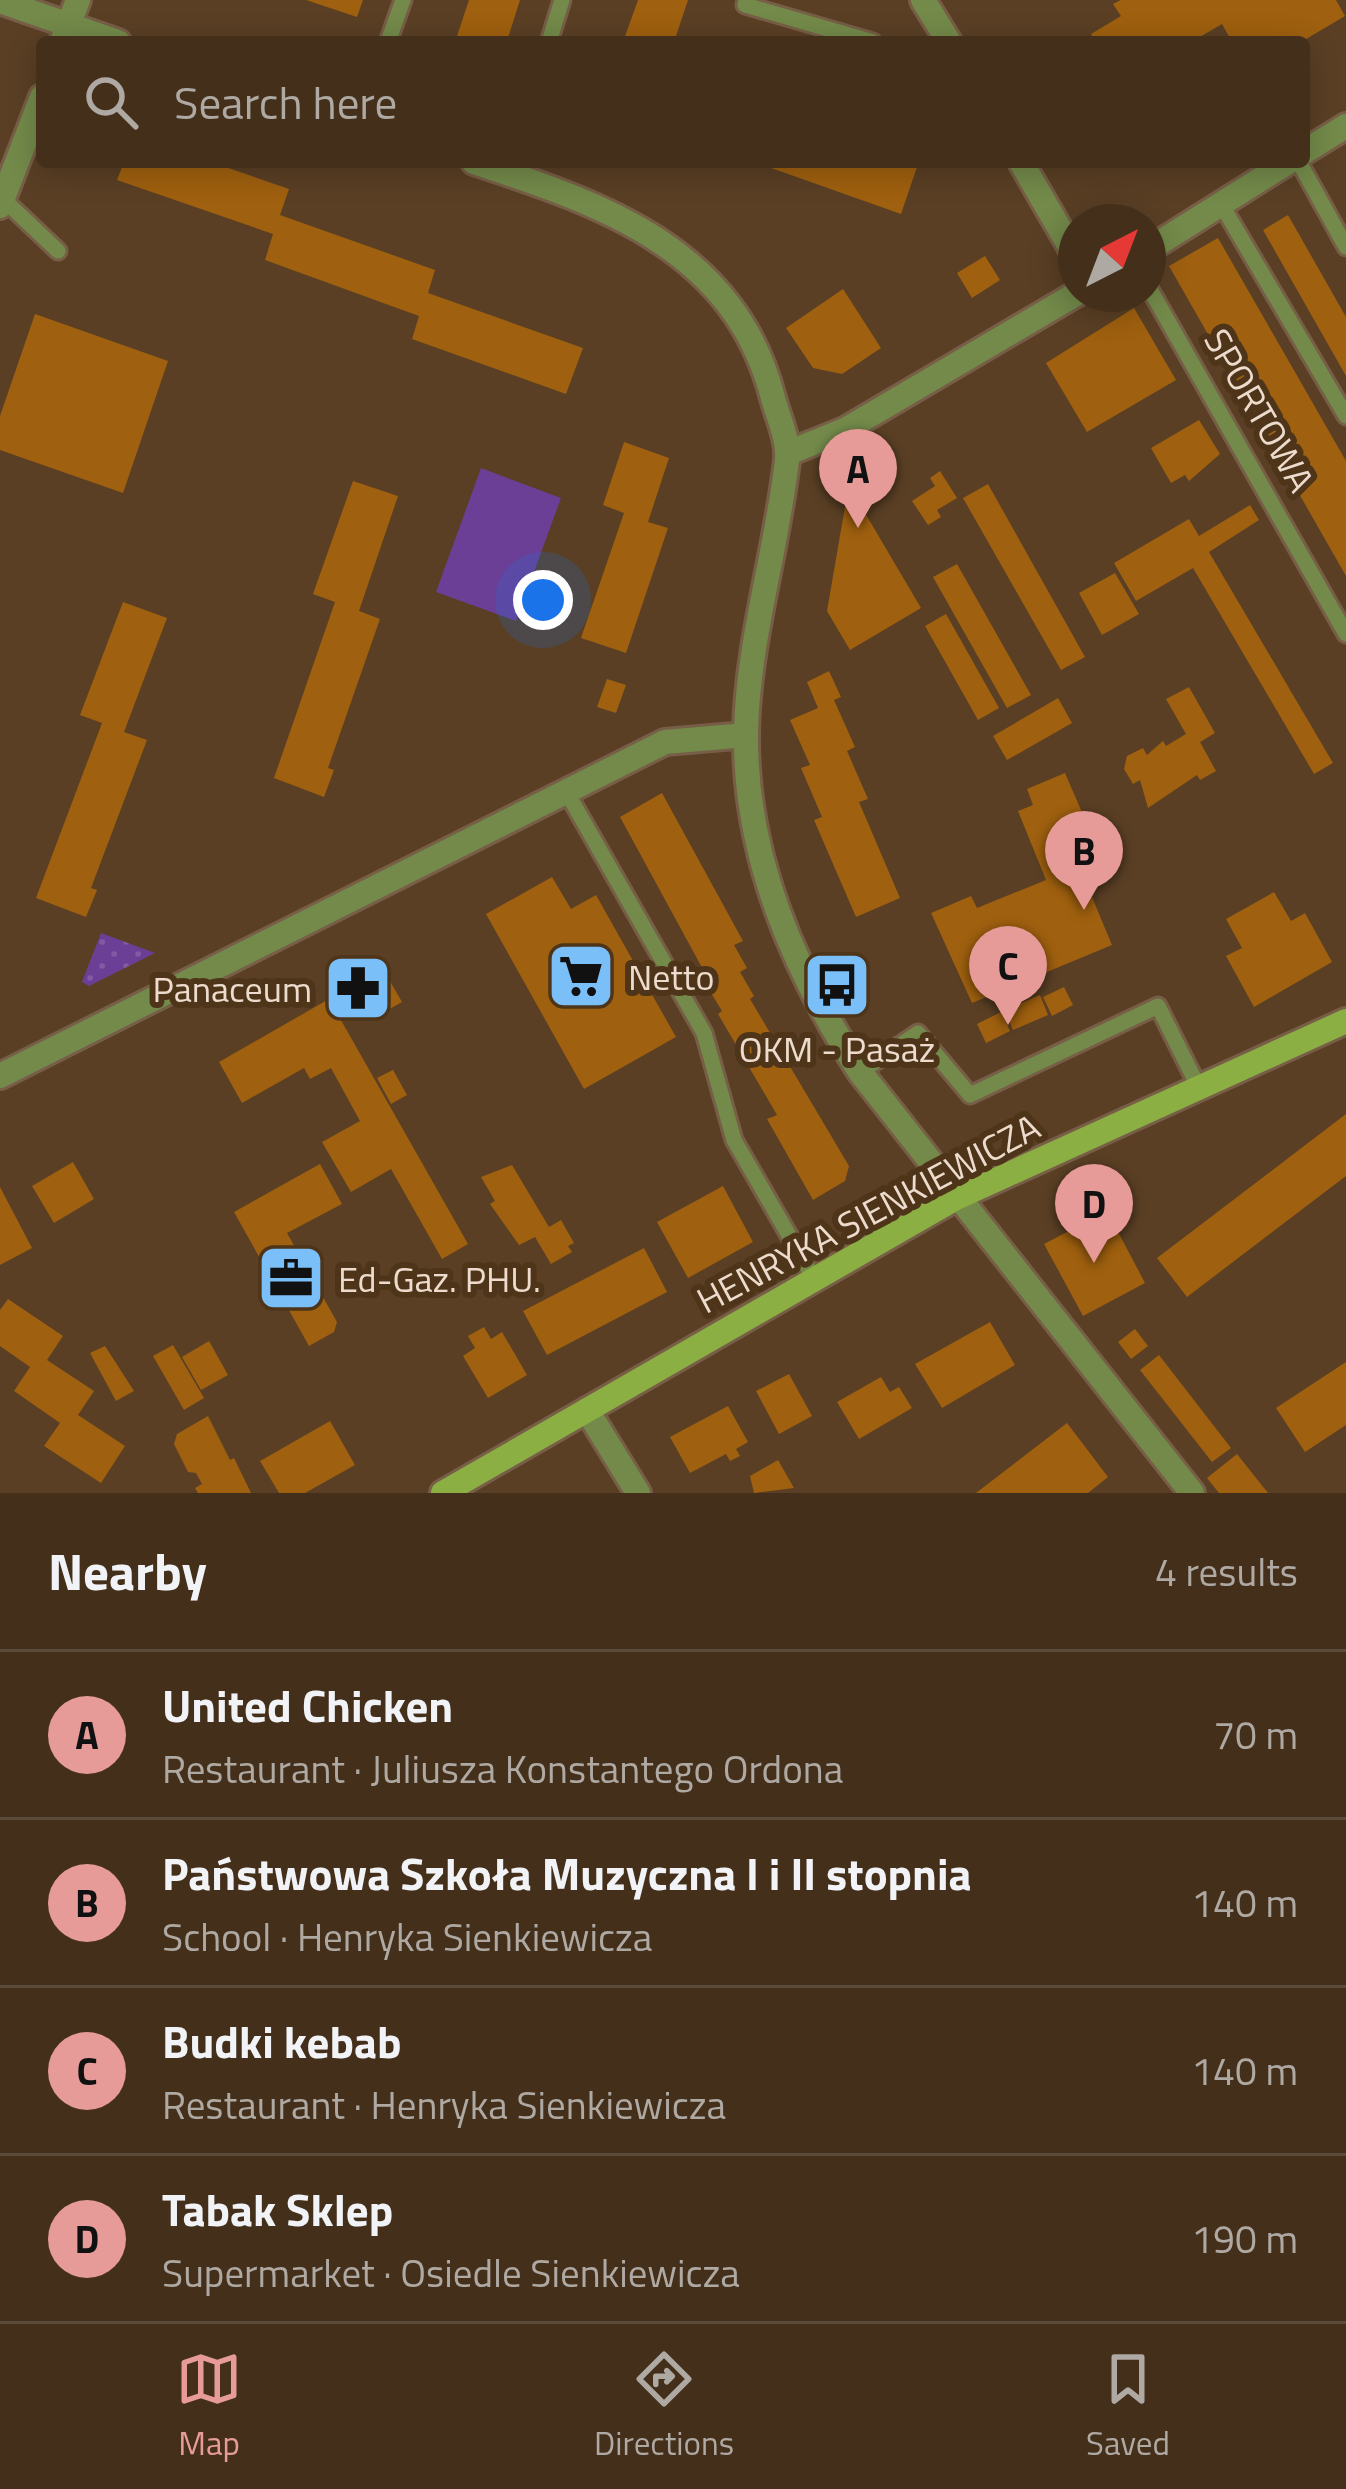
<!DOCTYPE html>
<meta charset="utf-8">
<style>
body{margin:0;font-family:"Titillium Web",sans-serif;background:#4e3b28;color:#f1f3f6}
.compass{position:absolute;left:1058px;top:204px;width:108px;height:108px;border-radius:50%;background:#442f1b;box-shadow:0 6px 30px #0003;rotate:42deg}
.you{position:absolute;left:543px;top:600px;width:42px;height:42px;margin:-30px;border:9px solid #fff;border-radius:50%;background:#1a73e8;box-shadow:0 0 0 18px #1a73e833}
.badge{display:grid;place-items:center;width:78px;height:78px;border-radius:50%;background:#e69b98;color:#111;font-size:39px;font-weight:700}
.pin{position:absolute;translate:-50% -99px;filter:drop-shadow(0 3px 6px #0008)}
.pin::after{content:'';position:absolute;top:63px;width:42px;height:36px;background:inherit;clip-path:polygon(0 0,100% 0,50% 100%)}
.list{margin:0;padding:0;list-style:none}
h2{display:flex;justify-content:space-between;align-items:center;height:156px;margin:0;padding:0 48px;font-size:51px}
h2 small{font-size:39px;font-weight:400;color:#afa9a3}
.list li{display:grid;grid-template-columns:78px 1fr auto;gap:36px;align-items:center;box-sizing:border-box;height:168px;padding:0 48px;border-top:3px solid #5c4a3a}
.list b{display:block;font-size:45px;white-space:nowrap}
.list p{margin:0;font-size:39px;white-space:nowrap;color:#afa9a3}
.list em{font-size:39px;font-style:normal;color:#afa9a3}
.icon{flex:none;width:66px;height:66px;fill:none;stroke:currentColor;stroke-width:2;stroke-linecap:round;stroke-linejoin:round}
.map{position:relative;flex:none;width:1346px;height:1493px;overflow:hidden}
.search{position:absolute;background:#442f1b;box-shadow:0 6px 30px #0003;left:36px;right:36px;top:36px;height:132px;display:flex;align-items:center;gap:30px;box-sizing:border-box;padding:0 42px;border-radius:12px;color:#afa9a3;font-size:45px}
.sheet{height:828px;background:#442f1b}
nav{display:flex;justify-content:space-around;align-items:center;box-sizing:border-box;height:168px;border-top:3px solid #5c4a3a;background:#442f1b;font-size:33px;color:#afa9a3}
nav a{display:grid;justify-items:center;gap:6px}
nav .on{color:#e69b98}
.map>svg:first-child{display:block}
.grass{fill:url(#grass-dots)}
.green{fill:#6c3f96}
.building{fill:#9f600f}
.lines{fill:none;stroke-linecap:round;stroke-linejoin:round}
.lane-casing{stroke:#775e46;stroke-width:21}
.street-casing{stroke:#775e46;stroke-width:30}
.secondary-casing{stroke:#775e46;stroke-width:30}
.lane{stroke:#738a4a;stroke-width:15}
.street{stroke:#738a4a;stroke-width:24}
.secondary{stroke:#8caf44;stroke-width:24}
.labels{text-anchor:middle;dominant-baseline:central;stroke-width:12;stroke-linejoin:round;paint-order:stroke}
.street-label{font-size:36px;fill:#eddccd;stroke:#4e3419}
.poi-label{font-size:36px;fill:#eddccd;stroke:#4e3419;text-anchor:start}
</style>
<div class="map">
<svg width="1346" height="1493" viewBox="0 0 1346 1493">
<defs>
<pattern id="grass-dots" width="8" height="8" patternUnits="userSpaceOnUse" patternTransform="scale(3)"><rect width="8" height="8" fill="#6c3f96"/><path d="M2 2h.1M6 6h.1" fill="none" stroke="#815aa4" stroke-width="1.8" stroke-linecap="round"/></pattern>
</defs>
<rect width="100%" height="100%" fill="#5a3f24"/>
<!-- grass -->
<path class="grass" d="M101 933 155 953 89 986 82 982Z"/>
<!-- green -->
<path class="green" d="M481 468 561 498 516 621 436 592Z"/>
<!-- building -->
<g class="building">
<path d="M306 0H363L357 17Z"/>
<path d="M469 0H520L508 38 517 42H455Z"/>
<path d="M638 0H688L674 42H623Z"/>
<path d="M1121 0H1336L1345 16 1301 42H1232L1222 24 1191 42H1095L1091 34 1121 16 1113 4Z"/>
<path d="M124 162H211L289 189 280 215 435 270 428 293 583 348 566 394 412 339 419 316 265 260 273 234 117 180Z"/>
<path d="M754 162H900L917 167 901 214Z"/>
<path d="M1288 215 1346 317V376L1263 230Z"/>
<path d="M1218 238 1346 461V576L1169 266Z"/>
<path d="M985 256 1000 280 972 298 957 273Z"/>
<path d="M843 289 881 348 842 374 813 368 786 328Z"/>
<path d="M1134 308 1176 380 1087 432 1046 363Z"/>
<path d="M35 314 168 361 123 493 0 450V416Z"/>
<path d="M1199 420 1220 454 1189 481 1185 475 1171 483 1151 448Z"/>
<path d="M624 442 669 458 648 522 668 528 626 653 581 638 624 513 603 505Z"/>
<path d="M940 471 957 498 937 510 941 517 928 525 912 501 935 486 930 478Z"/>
<path d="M353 481 398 496 359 611 380 619 328 768 334 770 324 797 274 778 335 602 313 594Z"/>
<path d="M988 484 1085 657 1061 670 963 498Z"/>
<path d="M855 496 921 608 850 650 827 611 846 501Z"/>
<path d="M1250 505 1259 520 1209 552 1333 763 1314 774 1193 568 1136 601 1114 563 1189 519 1199 536Z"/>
<path d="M957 564 1031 695 1007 708 933 577Z"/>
<path d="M1115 573 1139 614 1102 635 1079 593Z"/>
<path d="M123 602 167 618 124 732 147 740 91 888 97 890 86 917 36 898 102 723 80 715Z"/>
<path d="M946 614 999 708 978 720 925 626Z"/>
<path d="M829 671 841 697 834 700 855 747 847 751 868 799 859 802 900 898 856 917 814 820 822 817 801 768 810 765 790 720 818 708 807 682Z"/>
<path d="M607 679 626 685 616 713 597 707Z"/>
<path d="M1189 687 1215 733 1200 742 1216 771 1200 780 1197 775 1148 808 1140 780 1133 784 1124 769 1127 756 1143 748 1147 755 1163 741 1166 746 1186 734 1166 699Z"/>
<path d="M1058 698 1072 723 1007 760 993 736Z"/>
<path d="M1065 773 1096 845 1074 854 1112 945 972 1003 931 913 971 896 977 908 1046 880 1018 811 1033 805 1027 789Z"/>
<path d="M662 793 743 941 734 945 747 968 740 972 754 996 750 999 849 1166 845 1181 813 1200 767 1119 777 1115 718 1014 722 1011 708 988 712 986 620 817Z"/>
<path d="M552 877 571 909 596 895 676 1037 584 1089 486 914Z"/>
<path d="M1274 892 1291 921 1305 913 1332 962 1254 1007 1226 956 1242 948 1226 919Z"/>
<path d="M383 969 402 1002 370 1020 365 1011 347 1021 333 997Z"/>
<path d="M1064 987 1073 1005 1052 1016 1043 997Z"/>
<path d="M1040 995 1048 1015 1013 1030 1005 1010Z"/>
<path d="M329 999 468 1244 442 1259 391 1169 351 1192 322 1142 360 1121 331 1068 310 1079 304 1068 242 1103 219 1062Z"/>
<path d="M1001 1012 1010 1031 986 1043 977 1024Z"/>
<path d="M393 1070 407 1095 391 1104 377 1078Z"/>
<path d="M1346 1114V1176L1187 1297 1157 1258Z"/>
<path d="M73 1162 94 1199 54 1223 32 1186Z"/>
<path d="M320 1164 342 1204 287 1233 337 1322 334 1332 309 1346 234 1212Z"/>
<path d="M512 1165 549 1227 561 1220 574 1243 568 1246 572 1252 551 1264 535 1237 519 1245 490 1204 495 1201 481 1177Z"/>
<path d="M723 1186 753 1242 688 1278 657 1222Z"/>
<path d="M0 1187 32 1248 0 1265Z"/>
<path d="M1107 1211 1145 1283 1083 1316 1044 1244Z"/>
<path d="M644 1248 667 1292 547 1355 523 1311Z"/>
<path d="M8 1299 63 1336 47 1360 94 1391 78 1415 125 1446 101 1483 44 1446 60 1423 14 1391 30 1367 0 1346V1310Z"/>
<path d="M990 1322 1015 1365 942 1408 915 1364Z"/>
<path d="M484 1327 491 1339 502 1332 527 1375 488 1398 463 1356 475 1348 468 1336Z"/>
<path d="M1135 1329 1148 1346 1131 1359 1118 1342Z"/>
<path d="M209 1341 228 1375 201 1390 182 1357Z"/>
<path d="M173 1345 204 1398 184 1410 153 1356Z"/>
<path d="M105 1346 134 1391 116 1401 90 1353Z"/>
<path d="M1159 1355 1231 1448 1212 1462 1140 1370Z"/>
<path d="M1346 1362V1425L1305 1452 1276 1408Z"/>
<path d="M789 1374 812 1416 779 1434 756 1391Z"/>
<path d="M881 1377 890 1392 899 1387 912 1408 859 1439 837 1402Z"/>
<path d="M728 1406 748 1442 736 1449 740 1456 730 1461 726 1454 690 1473 670 1437Z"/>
<path d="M208 1416 230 1460 234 1458 251 1493H198L195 1488 202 1484 196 1473 188 1472 174 1444 177 1434Z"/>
<path d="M330 1421 355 1465 305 1493H279L260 1461Z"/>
<path d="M1067 1423 1108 1477 1088 1493H976Z"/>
<path d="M1237 1454 1268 1493H1219L1207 1478Z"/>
<path d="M778 1460 794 1488 754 1493 750 1476Z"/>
</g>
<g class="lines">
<!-- lane casing -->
<g class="lane-casing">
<g id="lane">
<path d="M746 0 745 5 873 42"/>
<path d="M388 42 403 0"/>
<path d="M549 42 562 0"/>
<path d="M1299 162 1346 247"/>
<path d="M3 199 58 251"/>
<path d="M1221 204 1346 416"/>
<path d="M1148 286 1346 634"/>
<path d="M566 791 704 1033 734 1140 813 1277"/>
<path d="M860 1072 918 1033 970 1095 1158 1006 1199 1088"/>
</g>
</g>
<!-- street casing -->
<g class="street-casing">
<g id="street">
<path d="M923 0 949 42"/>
<path d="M0 1 118 42"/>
<path d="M62 42 78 0"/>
<path d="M1304 152 1346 126"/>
<path d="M474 162C605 205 735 250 773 398 778 417 789 440 787 460 777 550 748 640 746 731 744 856 794 970 860 1072L1192 1493"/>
<path d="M1021 162 1076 257"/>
<path d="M0 206 42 97"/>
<path d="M1148 250 1288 162"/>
<path d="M788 453 845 430 1076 294"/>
<path d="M0 1076 665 742 746 735"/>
<path d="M587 1410 638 1493"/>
</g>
</g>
<!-- secondary casing -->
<g class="secondary-casing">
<path id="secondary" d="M443 1493 956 1198 1346 1021"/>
</g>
<!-- lane -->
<use href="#lane" class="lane"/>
<!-- street -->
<use href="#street" class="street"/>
<!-- secondary -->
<use href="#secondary" class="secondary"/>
</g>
<!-- icons -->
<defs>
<g id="supermarket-square" transform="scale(3.45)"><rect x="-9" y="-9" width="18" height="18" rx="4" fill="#7abff8" stroke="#4e3419"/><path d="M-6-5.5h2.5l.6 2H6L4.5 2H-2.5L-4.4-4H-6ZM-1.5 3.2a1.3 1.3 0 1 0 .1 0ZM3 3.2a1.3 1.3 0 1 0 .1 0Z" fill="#111"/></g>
<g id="bus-square" transform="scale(3.45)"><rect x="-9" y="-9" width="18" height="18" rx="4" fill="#7abff8" stroke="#4e3419"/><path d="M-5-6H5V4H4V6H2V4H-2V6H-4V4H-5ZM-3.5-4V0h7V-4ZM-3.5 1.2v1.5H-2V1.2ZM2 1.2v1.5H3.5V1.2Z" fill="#111"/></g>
<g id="pharmacy-square" transform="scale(3.45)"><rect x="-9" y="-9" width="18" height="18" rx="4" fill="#7abff8" stroke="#4e3419"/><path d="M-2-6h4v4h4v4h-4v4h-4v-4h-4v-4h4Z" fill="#111"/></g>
<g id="office-square" transform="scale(3.45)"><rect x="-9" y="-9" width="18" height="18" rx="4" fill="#7abff8" stroke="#4e3419"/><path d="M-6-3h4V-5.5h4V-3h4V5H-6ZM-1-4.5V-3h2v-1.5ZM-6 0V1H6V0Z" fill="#111"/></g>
</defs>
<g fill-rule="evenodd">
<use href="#supermarket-square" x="581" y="976"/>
<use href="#bus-square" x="837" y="985"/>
<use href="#pharmacy-square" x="358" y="988"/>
<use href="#office-square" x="291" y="1278"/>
</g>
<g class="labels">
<!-- street labels -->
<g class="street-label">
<text transform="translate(1260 410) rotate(60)">SPORTOWA</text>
<text transform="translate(868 1213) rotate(-28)">HENRYKA SIENKIEWICZA</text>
</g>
<!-- poi labels -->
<g class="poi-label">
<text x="628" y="976">Netto</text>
<text x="312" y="988" text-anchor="end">Panaceum</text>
<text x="837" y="1048" text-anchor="middle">OKM - Pasaż</text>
<text x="338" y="1278">Ed-Gaz. PHU.</text>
</g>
</g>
</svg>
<svg class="compass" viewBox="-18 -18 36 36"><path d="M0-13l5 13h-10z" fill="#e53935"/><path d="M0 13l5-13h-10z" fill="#afa9a3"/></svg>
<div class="you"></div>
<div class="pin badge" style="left:858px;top:528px">A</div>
<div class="pin badge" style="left:1084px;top:910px">B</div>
<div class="pin badge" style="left:1008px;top:1025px">C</div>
<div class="pin badge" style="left:1094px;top:1263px">D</div>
<div class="search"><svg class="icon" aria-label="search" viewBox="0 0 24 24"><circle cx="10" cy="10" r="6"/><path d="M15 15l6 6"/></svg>Search here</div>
</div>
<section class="sheet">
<h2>Nearby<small>4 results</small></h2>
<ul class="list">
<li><span class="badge">A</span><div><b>United Chicken</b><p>Restaurant · Juliusza Konstantego Ordona</p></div><em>70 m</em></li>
<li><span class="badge">B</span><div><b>Państwowa Szkoła Muzyczna I i II stopnia</b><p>School · Henryka Sienkiewicza</p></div><em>140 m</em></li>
<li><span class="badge">C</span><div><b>Budki kebab</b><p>Restaurant · Henryka Sienkiewicza</p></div><em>140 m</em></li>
<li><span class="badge">D</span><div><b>Tabak Sklep</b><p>Supermarket · Osiedle Sienkiewicza</p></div><em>190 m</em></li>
</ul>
</section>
<nav>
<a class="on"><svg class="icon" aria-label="map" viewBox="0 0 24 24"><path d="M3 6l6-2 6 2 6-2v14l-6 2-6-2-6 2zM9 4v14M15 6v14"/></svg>Map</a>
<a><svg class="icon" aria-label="directions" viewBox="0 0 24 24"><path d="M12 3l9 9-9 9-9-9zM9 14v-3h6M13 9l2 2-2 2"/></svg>Directions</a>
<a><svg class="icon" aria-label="saved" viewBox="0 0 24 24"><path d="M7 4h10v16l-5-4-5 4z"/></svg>Saved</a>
</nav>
